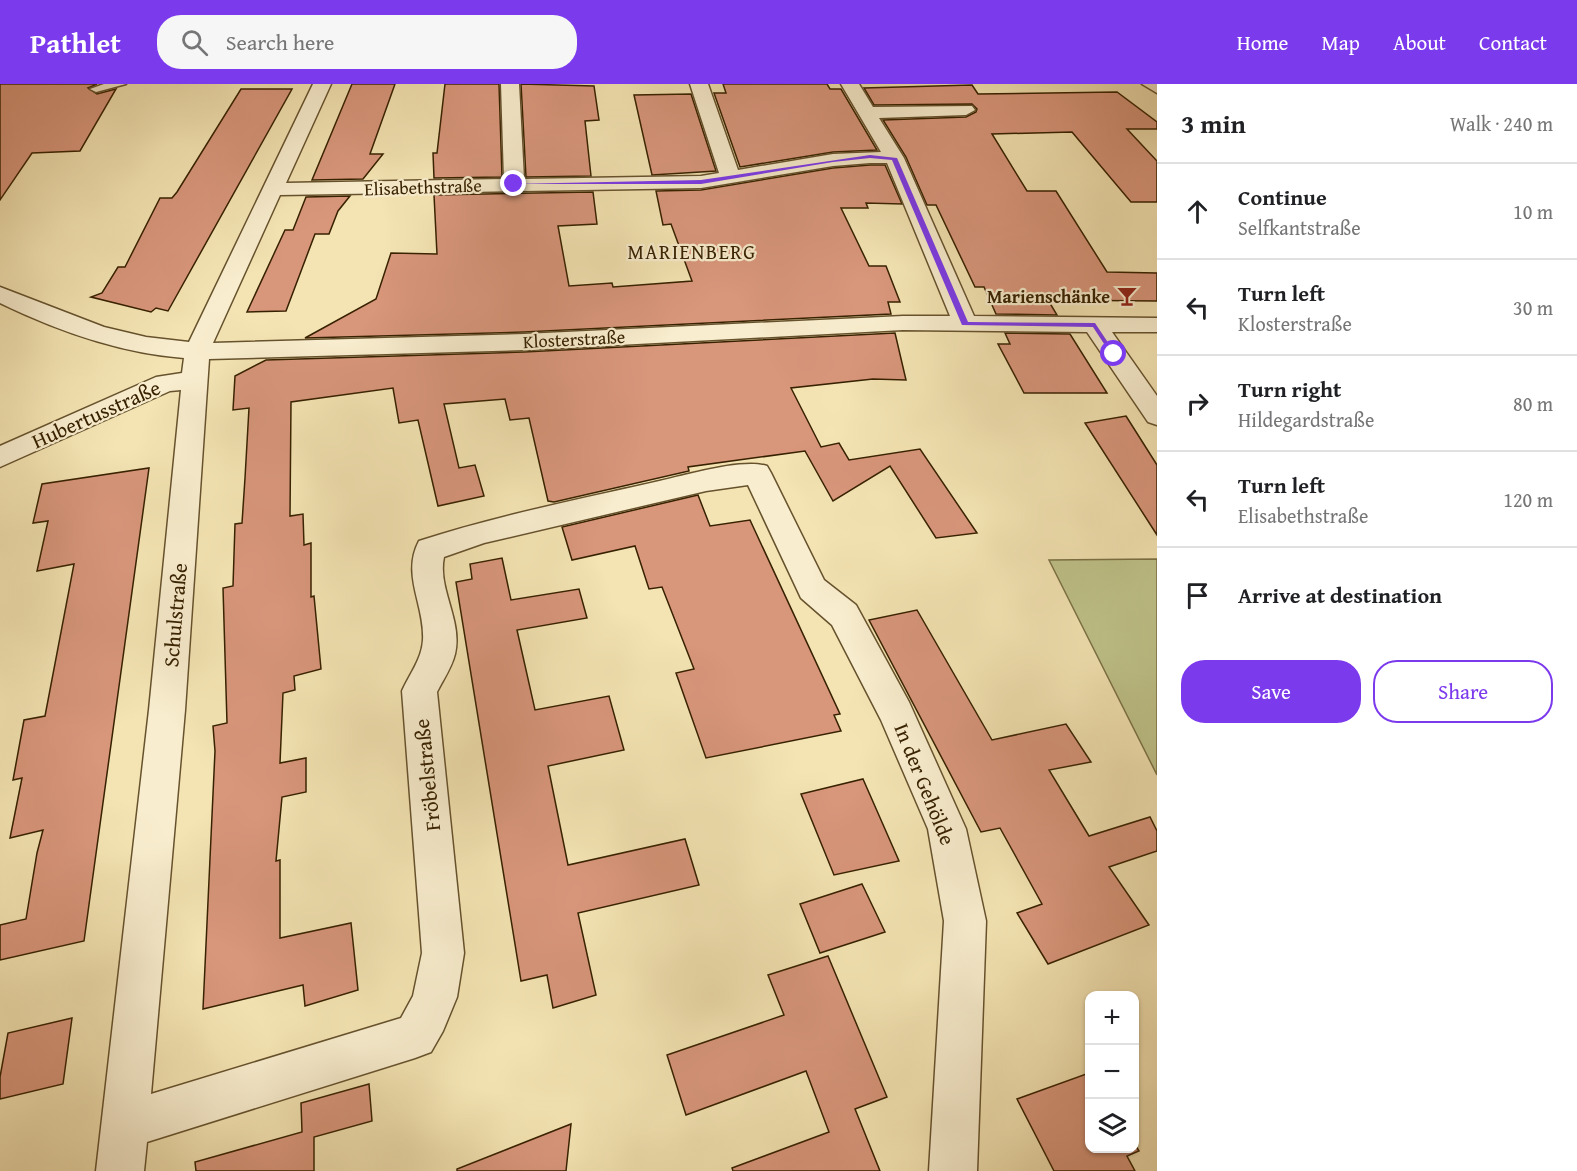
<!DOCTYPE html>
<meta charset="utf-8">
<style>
body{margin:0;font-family:"Gentium Book Plus",serif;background:#f6f6f6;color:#202124}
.controls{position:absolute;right:18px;bottom:18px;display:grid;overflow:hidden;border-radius:12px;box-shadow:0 2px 4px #0004}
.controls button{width:54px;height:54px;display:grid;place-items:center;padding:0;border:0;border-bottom:2px solid #e0e0e0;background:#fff;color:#202124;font:30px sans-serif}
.stop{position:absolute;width:18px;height:18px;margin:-14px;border:4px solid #7c3aed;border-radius:50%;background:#fff}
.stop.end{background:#7c3aed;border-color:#fff;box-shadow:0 2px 6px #0008}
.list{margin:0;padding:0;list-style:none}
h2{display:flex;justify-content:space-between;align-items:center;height:78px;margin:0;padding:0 24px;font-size:26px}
h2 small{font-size:20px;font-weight:400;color:#757577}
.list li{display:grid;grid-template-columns:39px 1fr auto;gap:18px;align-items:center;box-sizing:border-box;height:96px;padding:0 24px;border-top:2px solid #e0e0e0}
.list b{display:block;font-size:22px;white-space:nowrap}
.list p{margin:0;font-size:20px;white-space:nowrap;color:#757577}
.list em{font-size:20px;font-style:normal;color:#757577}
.actions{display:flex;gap:12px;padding:18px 24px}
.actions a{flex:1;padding:14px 0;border:2px solid #7c3aed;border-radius:24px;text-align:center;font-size:21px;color:#7c3aed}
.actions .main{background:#7c3aed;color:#fff}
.icon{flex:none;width:33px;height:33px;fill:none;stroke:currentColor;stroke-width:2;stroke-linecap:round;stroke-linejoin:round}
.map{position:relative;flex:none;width:1157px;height:1087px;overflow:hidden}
header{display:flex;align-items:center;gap:36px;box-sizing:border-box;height:84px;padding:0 30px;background:#7c3aed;color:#fff}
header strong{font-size:28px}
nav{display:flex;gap:33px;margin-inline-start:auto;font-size:21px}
.search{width:420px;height:54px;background:#f6f6f6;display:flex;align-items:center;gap:15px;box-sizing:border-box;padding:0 21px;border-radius:24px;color:#757577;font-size:22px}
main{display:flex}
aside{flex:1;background:#fff}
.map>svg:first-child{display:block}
.green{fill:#bfc38a;stroke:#7b7245;stroke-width:1.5}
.building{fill:#d8967b;stroke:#372100;stroke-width:1.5}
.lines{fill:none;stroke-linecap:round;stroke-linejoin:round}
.service-casing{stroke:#66522d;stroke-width:3}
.minor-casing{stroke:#66522d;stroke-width:3}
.service{fill:#f8edce;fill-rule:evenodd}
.minor{fill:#f8edce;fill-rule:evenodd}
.route{fill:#7c3aed}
.labels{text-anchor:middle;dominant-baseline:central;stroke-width:4.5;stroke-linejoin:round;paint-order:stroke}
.far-street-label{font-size:18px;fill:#372100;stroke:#f8edce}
.far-poi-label{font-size:18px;font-weight:bold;fill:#372100;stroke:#f8edce;text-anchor:end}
.far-quarter-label{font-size:20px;letter-spacing:1.5px;fill:#372100;stroke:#f8edce}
.street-label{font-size:21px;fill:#372100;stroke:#f8edce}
</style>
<header>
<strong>Pathlet</strong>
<div class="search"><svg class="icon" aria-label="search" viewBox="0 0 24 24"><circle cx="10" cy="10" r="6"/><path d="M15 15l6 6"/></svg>Search here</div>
<nav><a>Home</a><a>Map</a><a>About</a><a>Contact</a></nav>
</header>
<main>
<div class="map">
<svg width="1157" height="1087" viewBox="0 0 1157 1087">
<rect width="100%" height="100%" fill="#f4e4b3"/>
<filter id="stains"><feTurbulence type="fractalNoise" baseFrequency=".00333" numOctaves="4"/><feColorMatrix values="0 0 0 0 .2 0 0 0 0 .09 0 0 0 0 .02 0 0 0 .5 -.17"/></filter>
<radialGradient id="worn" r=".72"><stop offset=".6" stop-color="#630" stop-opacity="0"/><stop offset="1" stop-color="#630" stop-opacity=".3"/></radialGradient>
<!-- green -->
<path class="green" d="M1157 475V691L1049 476Z"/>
<!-- building -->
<g class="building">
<path d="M0 0H97L88 4 97 10 116 5 80 67 32 69 0 116Z"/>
<path d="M352 0H395L370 70H383L363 95 312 96Z"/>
<path d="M445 0H499L502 93 434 94 433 69H437Z"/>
<path d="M521 0 594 2 599 36 585 37 591 92 526 93Z"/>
<path d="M723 0H827L830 5H841L877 66 833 68 740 83 714 9H726Z"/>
<path d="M972 1 978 10 1117 8 1157 38V45H1127L1157 77V118H1131L1072 48 992 50 1027 107H1056L1107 188 1157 189V217L1048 216 1057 231 996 230 984 203H975L936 121H927L906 73 883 36 966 33 976 28 977 25 972 20 874 21 864 4Z"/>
<path d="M241 5H292L168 227 156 224 151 228 91 213 102 209 118 183H125L160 114H172L177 108Z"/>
<path d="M691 10 716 87 652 91 634 11Z"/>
<path d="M870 81H885L902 120 866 119 868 124H841L869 182H886L900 218H888L891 230 524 248 305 254 376 215 391 169 437 170 434 111 593 108 597 140 558 142 569 202 612 199 613 203 692 197 671 140 663 141 656 107 701 106 833 84Z"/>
<path d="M350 112 338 127 329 150H315L286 227 247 228 285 146H293L306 113Z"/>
<path d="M895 249 906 296 873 295 791 304 821 363 839 359 849 376 920 365 977 449 936 454 890 382 833 417 805 367 688 383 689 387 554 418 548 417 529 334 510 336 505 315 444 320 459 384 475 381 484 412 438 422 418 336 399 339 393 304 291 318 290 432 303 430 304 461 311 459V513L314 512 321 585 294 592 295 606 283 609 280 679 306 674V708L282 713 276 777 280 776V854L351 839 358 906 305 922 303 901 203 925 215 667 213 642 227 639 223 504 233 502 235 440 242 439 245 394 249 324 233 326 235 292 266 276 524 268Z"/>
<path d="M1005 249 1070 250 1107 309H1024L998 260H1010Z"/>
<path d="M1126 332 1157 381V451L1085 339Z"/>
<path d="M149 384 84 857 0 876V841L26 835 37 769 43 746 10 754 22 694 13 696 24 636 45 632 74 480 37 487 48 437 33 439 42 400Z"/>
<path d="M698 411 710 442 750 436 840 630 834 631 841 647 706 674 676 589 694 585 662 503 649 505 635 462 572 476 562 443Z"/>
<path d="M502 474 511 516 579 505 587 534 517 546 535 626 609 612 624 666 548 682 568 781 685 755 699 801 578 829 596 911 553 924 547 891 521 897 456 498 472 495 470 480Z"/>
<path d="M917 526 992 656 1066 640 1091 678 1049 686 1089 752 1150 733 1157 747V767L1109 783 1149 841 1048 880 1017 829 1042 820 1000 744 981 748 869 536Z"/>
<path d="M863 695 899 777 834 791 801 710Z"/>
<path d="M862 800 885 848 820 869 800 820Z"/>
<path d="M828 872 887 1013 855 1025 880 1087H733L732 1084 829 1048 806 987 686 1031 667 971 784 931 768 891Z"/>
<path d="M72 934 63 1000 0 1015V993L8 949Z"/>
<path d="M1089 989V1065H1134V1059L1139 1067 1127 1072 1135 1087H1054L1017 1015Z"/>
<path d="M369 1000 372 1037 314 1053V1087H196L195 1078 302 1048 301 1019Z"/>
<path d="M571 1040 566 1087H457V1085Z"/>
</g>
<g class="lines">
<!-- service casing -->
<g class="service-casing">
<path id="service" d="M104 0H126L96 8 90 5Z"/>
</g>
<!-- minor casing -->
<g class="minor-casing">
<g id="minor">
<path d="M313 0H331L286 99 504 95 501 0H519L524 95 701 92 719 89 690 0H708L738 86 833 70 881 68 841 0H859L873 23 972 22 975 26 966 31 879 34 904 74 974 232 1157 234V248H1112L1157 312V341L1148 338 1087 248 903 246 524 266 209 275 185 626 151 1010 401 934 413 912 422 869 402 607C409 591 422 575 423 556 425 521 401 491 419 457 496 432 576 416 655 398 683 392 741 374 767 382L771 389 824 496 856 521 909 618 966 745 986 837 977 1087H929L944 837 928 745 881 636 832 541 801 514 748 401 706 407 484 459 444 473C437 505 463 536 455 570 452 583 443 596 437 608L464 869 457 913 443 947 431 968 415 974 147 1058 144 1087H96L149 626 181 306 170 307 0 383V362L156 293 182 289 184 274C120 269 58 247 0 219V203L104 243 146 253 189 258ZM870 79H887L950 232H903L524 250 213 259 280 111 701 104 833 82Z"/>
<path d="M1142 0H1157V9Z"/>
</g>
</g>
<!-- service -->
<use href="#service" class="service"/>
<!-- minor -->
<use href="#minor" class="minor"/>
</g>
<!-- route -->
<path class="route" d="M870 71 897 74 968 238 1095 239 1117 272H1112L1093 243 962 241 892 76 870 74 833 78 701 100H511L701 96Z"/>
<!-- icons -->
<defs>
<g id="bar-bare" transform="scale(1.62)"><path d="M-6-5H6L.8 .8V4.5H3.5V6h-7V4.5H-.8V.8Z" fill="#8f2418" stroke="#f8edce" stroke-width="2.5" paint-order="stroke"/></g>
</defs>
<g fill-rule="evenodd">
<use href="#bar-bare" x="1127" y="212"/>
</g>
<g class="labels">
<!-- far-street labels -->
<g class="far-street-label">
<text transform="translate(423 103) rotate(-2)">Elisabethstraße</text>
<text transform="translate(574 255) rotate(-3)">Klosterstraße</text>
</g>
<!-- far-poi labels -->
<g class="far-poi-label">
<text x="1110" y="212">Marienschänke</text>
</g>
<!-- far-quarter labels -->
<g class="far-quarter-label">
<text x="692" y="167">MARIENBERG</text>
</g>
<!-- street labels -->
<g class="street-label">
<text transform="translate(96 330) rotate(-24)">Hubertusstraße</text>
<text transform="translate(175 531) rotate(-85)">Schulstraße</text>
<text transform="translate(427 691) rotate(-96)">Fröbelstraße</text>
<text transform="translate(925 700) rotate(68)">In der Gehölde</text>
</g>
</g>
<rect width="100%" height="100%" filter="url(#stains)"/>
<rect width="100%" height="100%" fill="url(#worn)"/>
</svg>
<div class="controls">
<button>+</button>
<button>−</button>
<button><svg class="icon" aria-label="layers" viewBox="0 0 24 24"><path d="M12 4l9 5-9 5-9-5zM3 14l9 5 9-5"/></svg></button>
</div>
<div class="stop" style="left:1114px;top:270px"></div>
<div class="stop end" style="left:514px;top:100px"></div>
</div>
<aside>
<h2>3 min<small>Walk · 240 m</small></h2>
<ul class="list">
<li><svg class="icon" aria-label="ahead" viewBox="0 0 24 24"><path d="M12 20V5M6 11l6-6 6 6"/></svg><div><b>Continue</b><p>Selfkantstraße</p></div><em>10 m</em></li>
<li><svg class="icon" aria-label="left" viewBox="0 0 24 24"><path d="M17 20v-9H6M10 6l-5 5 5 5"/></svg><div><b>Turn left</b><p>Klosterstraße</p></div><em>30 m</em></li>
<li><svg class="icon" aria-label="right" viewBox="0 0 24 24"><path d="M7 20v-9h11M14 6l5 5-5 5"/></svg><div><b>Turn right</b><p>Hildegardstraße</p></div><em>80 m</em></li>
<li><svg class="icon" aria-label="left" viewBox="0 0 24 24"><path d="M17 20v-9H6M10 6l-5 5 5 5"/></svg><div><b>Turn left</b><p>Elisabethstraße</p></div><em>120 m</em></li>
<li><svg class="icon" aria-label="arrive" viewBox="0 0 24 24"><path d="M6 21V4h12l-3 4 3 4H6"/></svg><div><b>Arrive at destination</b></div></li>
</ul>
<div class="actions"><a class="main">Save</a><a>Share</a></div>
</aside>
</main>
